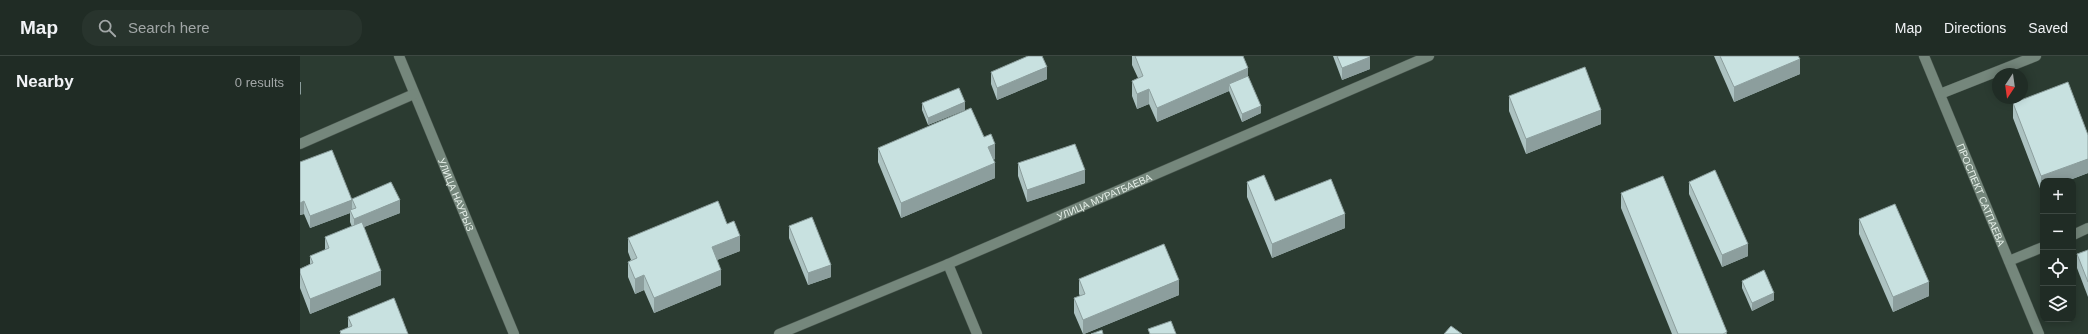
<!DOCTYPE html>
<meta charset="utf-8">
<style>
body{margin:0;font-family:Arial,sans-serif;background:#28342d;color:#f1f3f6}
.controls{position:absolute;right:12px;bottom:12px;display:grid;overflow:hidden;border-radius:8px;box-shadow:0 2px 10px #0003}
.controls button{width:36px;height:36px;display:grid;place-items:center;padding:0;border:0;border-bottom:1px solid #3d4842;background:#202c25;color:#f1f3f6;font:20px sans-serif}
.compass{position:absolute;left:1692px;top:12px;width:36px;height:36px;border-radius:50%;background:#202c25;box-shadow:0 2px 10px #0003;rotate:193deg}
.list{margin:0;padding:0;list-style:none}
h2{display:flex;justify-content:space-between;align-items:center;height:52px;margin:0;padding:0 16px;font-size:17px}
h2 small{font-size:13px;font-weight:400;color:#a2a7a7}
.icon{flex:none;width:22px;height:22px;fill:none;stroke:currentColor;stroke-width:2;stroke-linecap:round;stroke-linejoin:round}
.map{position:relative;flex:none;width:1788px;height:278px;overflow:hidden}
header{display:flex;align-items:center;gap:24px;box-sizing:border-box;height:56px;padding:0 20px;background:#202c25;border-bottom:1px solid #3d4842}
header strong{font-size:19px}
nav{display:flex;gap:22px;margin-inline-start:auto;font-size:14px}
.search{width:280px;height:36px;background:#28342d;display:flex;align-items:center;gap:10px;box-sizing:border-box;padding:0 14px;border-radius:16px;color:#a2a7a7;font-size:15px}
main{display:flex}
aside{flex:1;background:#202c25}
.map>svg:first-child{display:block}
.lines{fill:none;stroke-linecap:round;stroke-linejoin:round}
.minor-casing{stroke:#4a574f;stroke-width:11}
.minor{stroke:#75877c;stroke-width:10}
.wall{fill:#acc2c1}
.shaded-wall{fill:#8c9e9d}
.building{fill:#c8e1e0;stroke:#8c9e9d}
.labels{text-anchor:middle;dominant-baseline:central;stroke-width:4;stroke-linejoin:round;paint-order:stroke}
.street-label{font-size:10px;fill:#e5efe8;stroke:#19201c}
</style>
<header>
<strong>Map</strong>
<div class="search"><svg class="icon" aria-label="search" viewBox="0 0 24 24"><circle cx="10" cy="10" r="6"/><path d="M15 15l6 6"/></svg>Search here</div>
<nav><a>Map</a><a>Directions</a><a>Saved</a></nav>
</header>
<main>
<aside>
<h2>Nearby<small>0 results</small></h2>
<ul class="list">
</ul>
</aside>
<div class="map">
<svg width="1788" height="278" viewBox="0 0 1788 278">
<rect width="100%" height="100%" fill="#2b3b31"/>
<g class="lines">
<!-- minor casing -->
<g class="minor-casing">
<g id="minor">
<path id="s1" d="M99 0 214 278"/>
<path id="s2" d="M1624 0 1739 278"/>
<path d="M1640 38 1736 0"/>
<path d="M0 88 114 38"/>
<path d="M1773 179 1788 172"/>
<path d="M1709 205 1743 191"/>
<path d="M648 208 677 278"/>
<path id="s3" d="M479 278 648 208 1129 0"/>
</g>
</g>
<!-- minor -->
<use href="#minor" class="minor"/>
</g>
<!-- wall -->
<g class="wall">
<path d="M832 0H943L948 20 961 57 942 66 929 35 857 66 849 48 837 53 832 40V25L838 22 832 9Z"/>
<path d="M1033 0H1069L1070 13 1042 24Z"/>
<path d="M1414 0H1498L1500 18 1434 46Z"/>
<path d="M691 16 747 23 697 44 691 28Z"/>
<path d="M1209 40 1301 68 1226 98 1209 55Z"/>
<path d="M622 47 665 54 628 69 622 54Z"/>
<path d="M1713 47 1788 117 1767 125H1743V134L1741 135 1713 62Z"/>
<path d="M684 81 695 103 693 104 695 122 601 162 578 106V92Z"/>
<path d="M0 106 52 153V143L100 157 64 171 81 229 10 258 0 232V213L10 208V200L25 194V181L52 171 50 166V157L10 172 4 158 0 159Z"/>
<path d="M718 107 785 127 727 146 718 120Z"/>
<path d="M947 126 975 145 1045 172 972 202 947 141Z"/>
<path d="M1389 126 1448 200 1422 211 1389 138Z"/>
<path d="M1321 137 1427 278H1372L1321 152Z"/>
<path d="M1559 163 1629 240 1593 256 1559 178Z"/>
<path d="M427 168 440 195 417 204 421 229 354 257 344 234 335 238 328 221V206L331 204 328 196V182Z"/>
<path d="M489 170 531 221 508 229 489 182Z"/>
<path d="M1788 194V241L1777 212V198Z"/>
<path d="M779 223 879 239 784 278H783L774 257V242L780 240 779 238Z"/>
<path d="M1442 225 1474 244 1452 255 1442 232Z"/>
<path d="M48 261 108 278H40V275L48 272Z"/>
</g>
<!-- shaded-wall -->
<g class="shaded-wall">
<path d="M1070 1V13L1042 24V12Z"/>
<path d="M1500 3V18L1434 46V31Z"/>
<path d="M747 11V23L697 44V32Z"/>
<path d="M948 12V27L929 28V35L857 66V52Z"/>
<path d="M0 26H1V38L0 39Z"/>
<path d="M849 33V48L837 53V38Z"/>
<path d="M665 46V54L628 69V62Z"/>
<path d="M961 50V57L942 66V58Z"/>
<path d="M1301 54V68L1226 98V83Z"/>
<path d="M695 88V103L688 106V91Z"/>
<path d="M1788 103V117L1767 125H1743V134L1741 135V120Z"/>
<path d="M695 107V122L601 162V147Z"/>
<path d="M785 114V127L727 146V134Z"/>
<path d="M52 144V156L50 154V157L10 172V160Z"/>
<path d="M100 144V157L54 175V163Z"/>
<path d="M4 145V158L0 159V147Z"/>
<path d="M1045 158V172L972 202V188Z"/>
<path d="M440 180V195L412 206V191Z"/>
<path d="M1448 188V200L1422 211V199Z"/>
<path d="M531 209V221L508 229V217Z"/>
<path d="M421 214V229L354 257V242Z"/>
<path d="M81 215V229L10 258V243Z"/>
<path d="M344 219V234L335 238V223Z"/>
<path d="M879 224V239L784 278H783V264Z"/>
<path d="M1629 226V240L1593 256V241Z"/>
<path d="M1474 237V244L1452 255V247Z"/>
</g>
<!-- building -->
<g class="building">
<path d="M728 0H742L747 11 697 32 691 16Z"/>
<path d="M835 0H943L948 12 857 52 849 33 837 38 832 25 843 20Z"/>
<path d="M1037 0H1069L1070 1 1042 12Z"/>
<path d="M1420 0H1498L1500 3 1434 31Z"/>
<path d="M1285 11 1301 54 1226 83 1209 40Z"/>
<path d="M948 20 961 50 942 58 929 28Z"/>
<path d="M1768 26 1788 79V103L1741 120 1713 47Z"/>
<path d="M659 32 665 46 628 62 622 47Z"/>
<path d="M671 52 684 81 691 78 695 88 688 91 695 107 601 147 578 92Z"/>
<path d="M775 88 785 114 727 134 718 107Z"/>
<path d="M32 94 52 144 10 160 4 145 0 147V106Z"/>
<path d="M1415 114 1448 188 1422 199 1389 126Z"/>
<path d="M964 119 975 145 1031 123 1045 158 972 188 947 126Z"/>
<path d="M1363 120 1427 276 1423 278H1378L1321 137Z"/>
<path d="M91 126 100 144 54 163 50 154 56 152 52 143Z"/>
<path d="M418 145 427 168 434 165 440 180 412 191 421 214 354 242 344 219 335 223 328 206 337 202 328 182Z"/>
<path d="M1595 148 1629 226 1593 241 1559 163Z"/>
<path d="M512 161 531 209 508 217 489 170Z"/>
<path d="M62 166 81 215 10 243 0 217V213L13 207 10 200 29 192 25 181Z"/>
<path d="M864 188 879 224 783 264 774 242 785 238 779 223Z"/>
<path d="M1788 194V226L1777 198Z"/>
<path d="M1464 214 1474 237 1452 247 1442 225Z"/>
<path d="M94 242 108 278H41L40 275 52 270 48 261Z"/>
<path d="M871 265 876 278H850L848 273Z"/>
<path d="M1151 270 1162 278H1144Z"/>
<path d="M802 274 803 278H791Z"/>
</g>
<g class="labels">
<!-- street labels -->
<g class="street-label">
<text stroke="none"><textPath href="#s1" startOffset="150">УЛИЦА НАУРЫЗ</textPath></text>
<text stroke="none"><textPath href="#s2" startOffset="150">ПРОСПЕКТ САТПАЕВА</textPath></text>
<text stroke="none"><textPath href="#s3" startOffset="353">УЛИЦА МУРАТБАЕВА</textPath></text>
</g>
</g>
</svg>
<div class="controls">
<button>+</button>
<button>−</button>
<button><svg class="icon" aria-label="locate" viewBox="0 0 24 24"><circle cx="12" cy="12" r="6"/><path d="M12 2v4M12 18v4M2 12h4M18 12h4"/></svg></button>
<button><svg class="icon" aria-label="layers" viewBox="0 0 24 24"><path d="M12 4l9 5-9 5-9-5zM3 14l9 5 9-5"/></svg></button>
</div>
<svg class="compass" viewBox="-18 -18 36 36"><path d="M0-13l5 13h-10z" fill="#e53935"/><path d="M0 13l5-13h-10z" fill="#a2a7a7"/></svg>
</div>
</main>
